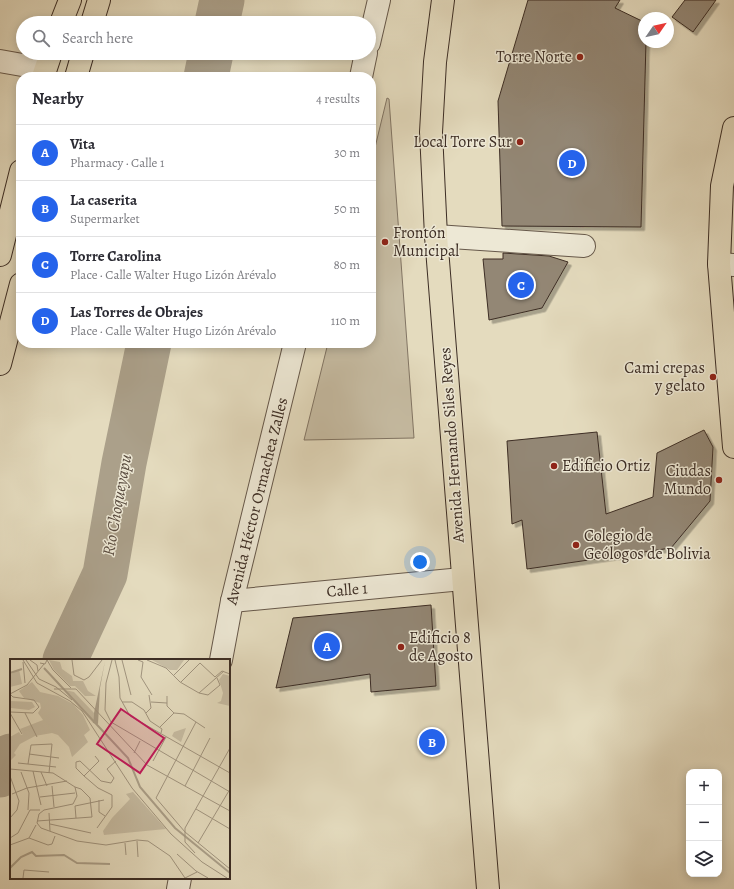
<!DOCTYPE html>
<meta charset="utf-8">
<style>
body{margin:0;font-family:Alegreya,serif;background:#f7f7f7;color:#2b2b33}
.controls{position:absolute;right:12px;bottom:12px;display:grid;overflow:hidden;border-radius:8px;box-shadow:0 2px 10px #0003}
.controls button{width:36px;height:36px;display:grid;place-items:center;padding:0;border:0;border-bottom:1px solid #e1e1e2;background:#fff;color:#2b2b33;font:20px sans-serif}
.compass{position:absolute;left:638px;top:12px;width:36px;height:36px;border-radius:50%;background:#fff;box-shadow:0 2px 10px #0003;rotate:56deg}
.you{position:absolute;left:420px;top:562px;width:14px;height:14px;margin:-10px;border:3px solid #fff;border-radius:50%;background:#1a73e8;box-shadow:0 0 0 6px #1a73e833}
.badge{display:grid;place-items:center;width:26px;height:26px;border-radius:50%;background:#2563eb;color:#fff;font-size:13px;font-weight:700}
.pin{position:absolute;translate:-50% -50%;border:2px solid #fff;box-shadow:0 1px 4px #0006}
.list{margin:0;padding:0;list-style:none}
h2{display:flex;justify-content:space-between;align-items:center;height:52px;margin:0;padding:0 16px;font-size:17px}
h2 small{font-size:13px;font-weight:400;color:#7c7c81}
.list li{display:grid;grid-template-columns:26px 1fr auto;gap:12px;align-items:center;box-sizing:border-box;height:56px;padding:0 16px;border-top:1px solid #e1e1e2}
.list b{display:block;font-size:15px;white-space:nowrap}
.list p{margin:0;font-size:13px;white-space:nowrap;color:#7c7c81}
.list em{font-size:13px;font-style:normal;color:#7c7c81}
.icon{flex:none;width:22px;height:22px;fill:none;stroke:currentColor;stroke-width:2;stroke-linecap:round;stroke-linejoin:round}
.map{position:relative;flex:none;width:734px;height:889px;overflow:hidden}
.search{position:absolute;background:#fff;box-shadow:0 2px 10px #0003;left:16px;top:16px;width:360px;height:44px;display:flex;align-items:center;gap:10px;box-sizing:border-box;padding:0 14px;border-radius:22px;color:#7c7c81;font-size:15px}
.panel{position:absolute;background:#fff;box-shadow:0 2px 10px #0003;left:16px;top:72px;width:360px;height:276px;border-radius:16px}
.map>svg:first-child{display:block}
.green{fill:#c7bda4;stroke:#827564}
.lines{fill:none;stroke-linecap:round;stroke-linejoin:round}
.river{stroke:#aba08a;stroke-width:45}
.building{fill:#938774;stroke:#3c2d24;filter:url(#shadow)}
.minor-casing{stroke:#66584a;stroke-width:24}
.major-casing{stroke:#3c2d24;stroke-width:24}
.minor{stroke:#ede8d5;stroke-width:22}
.major{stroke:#e4dbbe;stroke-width:22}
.poi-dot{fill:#8f2418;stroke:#ede8d5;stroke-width:1.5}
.labels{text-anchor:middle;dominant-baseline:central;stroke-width:3;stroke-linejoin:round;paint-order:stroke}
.poi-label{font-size:16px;fill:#3c2d24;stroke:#ede8d5;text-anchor:end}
.street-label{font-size:16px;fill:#3c2d24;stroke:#ede8d5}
.water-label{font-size:17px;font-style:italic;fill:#584a3e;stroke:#ede8d5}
.inset-river{fill:none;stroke:#aba08a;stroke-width:2}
.inset-road{fill:none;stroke:#a19580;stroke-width:1}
.view{fill:#c2185b;fill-opacity:0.15;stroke:#c2185b;stroke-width:2}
.inset-edge{fill:none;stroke:#3c2d24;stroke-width:2}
</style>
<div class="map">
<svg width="734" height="889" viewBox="0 0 734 889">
<defs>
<filter id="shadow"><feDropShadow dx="3.5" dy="3.5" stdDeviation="0" flood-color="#0004"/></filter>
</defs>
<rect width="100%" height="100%" fill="#e4dbbe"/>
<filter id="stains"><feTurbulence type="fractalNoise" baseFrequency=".005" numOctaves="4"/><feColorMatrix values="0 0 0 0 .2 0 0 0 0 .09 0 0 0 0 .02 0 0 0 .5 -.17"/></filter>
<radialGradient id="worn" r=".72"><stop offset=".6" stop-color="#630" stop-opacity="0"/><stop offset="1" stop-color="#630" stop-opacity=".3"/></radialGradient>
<!-- green -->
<path class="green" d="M387 98 389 99 414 438 304 440 328 343H371V164Z"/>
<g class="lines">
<!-- river -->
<g class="river">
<path d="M217 23 222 0"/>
<path d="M206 77 211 53"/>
<path d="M65 660 105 574 124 463 149 343"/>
<path d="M0 775 11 756"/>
</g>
</g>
<!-- building -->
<g class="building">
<path d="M528 0H620L615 8 644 22V42H646L641 227 502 226 498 101Z"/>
<path d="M685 0H716L693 32 672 17Z"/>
<path d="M503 253 549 256 568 262 542 308 489 320 483 259H503Z"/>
<path d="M704 430 713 447 710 501 671 548 527 569 522 520 512 524 507 441 597 432 606 514 653 497 657 453Z"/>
<path d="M431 605 436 686 371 692 370 674 276 688 293 618Z"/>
</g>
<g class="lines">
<!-- minor casing -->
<g class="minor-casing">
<g id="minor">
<path d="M369 43 379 0"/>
<path d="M0 61 45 69"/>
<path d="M361 77 366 53"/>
<path d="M436 236 584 246"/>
<path d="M719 264 734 265"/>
<path d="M232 601 462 579"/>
<path d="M221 660 232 601 295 343"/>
<path d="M178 889 180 878"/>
</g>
</g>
<!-- major casing -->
<g class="major-casing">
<g id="major">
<path d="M443 0 435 62 431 132 436 236 488 889"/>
<path d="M61 23 70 0"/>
<path d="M92 23 99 0"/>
<path d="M43 77 51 53"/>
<path d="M76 77 83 53"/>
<path d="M734 128 722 186 719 264 734 447"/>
<path d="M0 255 21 171"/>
<path d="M0 364 21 284"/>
</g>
</g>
<!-- minor -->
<use href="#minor" class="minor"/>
<!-- major -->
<use href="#major" class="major"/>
</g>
<!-- markers -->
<g class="poi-dot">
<circle cx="580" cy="57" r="4"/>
<circle cx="520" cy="142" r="4"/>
<circle cx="385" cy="242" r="4"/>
<circle cx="713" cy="377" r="4"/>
<circle cx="554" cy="466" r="4"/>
<circle cx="719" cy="480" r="4"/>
<circle cx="576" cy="545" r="4"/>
<circle cx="401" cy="647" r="4"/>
</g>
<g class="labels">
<!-- poi labels -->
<g class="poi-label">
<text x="572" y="57">Torre Norte</text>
<text x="512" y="142">Local Torre Sur</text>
<text x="393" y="233" text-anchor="start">Frontón<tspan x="393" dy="18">Municipal</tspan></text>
<text x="705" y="368">Cami crepas<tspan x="705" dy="18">y gelato</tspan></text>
<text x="562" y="466" text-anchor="start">Edificio Ortiz</text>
<text x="711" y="471">Ciudas<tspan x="711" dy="18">Mundo</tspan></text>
<text x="584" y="536" text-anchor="start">Colegio de<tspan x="584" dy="18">Geólogos de Bolivia</tspan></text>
<text x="409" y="638" text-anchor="start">Edificio 8<tspan x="409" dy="18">de Agosto</tspan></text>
</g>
<!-- street labels -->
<g class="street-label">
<text transform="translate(452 445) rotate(-94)">Avenida Hernando Siles Reyes</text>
<text transform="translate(257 501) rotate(-76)">Avenida Héctor Ormachea Zalles</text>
<text transform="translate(347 590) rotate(-5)">Calle 1</text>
</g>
<!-- water labels -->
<g class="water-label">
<text transform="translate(117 505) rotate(-80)">Río Choqueyapu</text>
</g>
</g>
<!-- overview -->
<g transform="translate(10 659)">
<rect width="220" height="220" fill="#e4dbbe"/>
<path d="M39 1 50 3 52 10 62 17 63 22H73L78 32 86 37H75L65 27H60L44 11ZM142 1H174L167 11H160ZM9 10 12 25 0 28V16ZM213 15 220 17V47L207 44 211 42 213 34 209 21ZM22 23 30 33 48 37 63 45 73 56 80 71 74 76 78 83 62 98 59 88 48 76 42 74 25 77 10 85 4 94 6 96 0 102V78L9 73 11 76 13 75 10 70 33 61 28 54 31 49 30 44 14 39 9 32ZM55 31 64 33 84 54 83 64ZM0 42 22 43 25 48 19 51 1 49ZM176 69 171 83 162 77 164 73ZM123 133 156 170 94 176 93 172 102 159 120 140 116 135Z" fill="#c7bda4"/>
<path d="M95 2 90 29 88 65 83 64 84 54Z" fill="#aba08a"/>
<path class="inset-river" d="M34 9 118 99 130 128 165 169 220 214M0 14 12 10M0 209 11 198 22 193 26 197 54 196 67 204 100 205"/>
<path class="inset-road" d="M13 1 27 24 60 42 72 52 122 129 161 175 192 203 217 219M16 1 29 20 46 28 62 41M20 1 27 6 28 12M62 1 64 16 74 21 79 18 92 1M102 1 96 24 95 51 101 63 220 133M105 1 109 18 110 39 120 57 220 114M112 1 121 36M128 1 133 3 131 18 142 36M137 1 156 9 170 23 189 34 214 12M13 3 15 24M30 4 35 5 37 1 43 11 61 29M163 17 179 1M171 23 190 4 205 18 212 12 220 15M44 30H66L137 106 220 152M189 34 198 36 210 26 207 19M0 35 17 26 34 5M0 35 3 38 24 41 29 48M157 37V47L164 54M112 43H122L134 51 140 62 152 70 151 74M141 43 157 44M0 53 23 54 29 48M0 54 12 75M15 54 27 78M136 54 141 49 139 36M164 54 174 55 195 69M186 63 146 139 175 173 220 210M150 68 164 54M124 94 130 82M19 95 49 99M143 102 156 78M8 104 46 108M18 105 21 86 42 85 39 114M0 110 43 114 65 128 67 137 63 145 34 151 29 155 27 164 31 169 67 182 96 186 127 181 138 182 160 197 175 219M23 112 31 146M11 113 19 134 18 151M31 113 37 127M0 117 9 142 7 151 0 159M74 117 89 102 85 97M42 127 44 148M175 127 200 79M2 135 17 129 57 122M30 138 65 134M89 141V153L95 157M186 150 220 170M39 154 40 172M66 159 65 147 94 141M27 162 82 158 80 139 71 130 65 128M40 165 81 174M87 169 102 148V136L88 129 74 117 66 109V103L70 102 91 122 101 124 104 119 97 110 106 102M175 173V169L220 89M175 173V183L185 194M0 179 8 174 20 151H30M19 179 38 186 42 185 45 177M127 182 128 198M115 184 116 196M188 184 220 130M0 186 19 179 26 166M167 195 186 212 198 219M13 219 14 211 39 213M175 219 187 213"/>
<path class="view" d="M111 50 154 79 130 114 87 85Z"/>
<rect width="220" height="220" class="inset-edge"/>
</g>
<rect width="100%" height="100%" filter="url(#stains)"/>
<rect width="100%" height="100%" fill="url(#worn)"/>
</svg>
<div class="controls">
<button>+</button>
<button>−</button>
<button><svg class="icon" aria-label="layers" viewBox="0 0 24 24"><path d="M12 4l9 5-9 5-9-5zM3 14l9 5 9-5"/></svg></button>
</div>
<svg class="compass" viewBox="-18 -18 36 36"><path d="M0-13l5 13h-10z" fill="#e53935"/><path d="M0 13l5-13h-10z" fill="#7c7c81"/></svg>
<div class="you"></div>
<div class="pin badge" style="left:327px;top:646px">A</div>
<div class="pin badge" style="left:432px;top:742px">B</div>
<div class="pin badge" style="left:521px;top:285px">C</div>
<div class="pin badge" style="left:572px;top:163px">D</div>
<div class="search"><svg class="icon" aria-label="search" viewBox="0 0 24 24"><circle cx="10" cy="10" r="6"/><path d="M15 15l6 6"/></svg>Search here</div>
<section class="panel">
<h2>Nearby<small>4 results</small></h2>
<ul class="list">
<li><span class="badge">A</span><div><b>Vita</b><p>Pharmacy · Calle 1</p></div><em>30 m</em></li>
<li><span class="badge">B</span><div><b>La caserita</b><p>Supermarket</p></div><em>50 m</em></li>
<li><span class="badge">C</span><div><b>Torre Carolina</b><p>Place · Calle Walter Hugo Lizón Arévalo</p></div><em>80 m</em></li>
<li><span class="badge">D</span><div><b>Las Torres de Obrajes</b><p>Place · Calle Walter Hugo Lizón Arévalo</p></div><em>110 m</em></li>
</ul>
</section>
</div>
